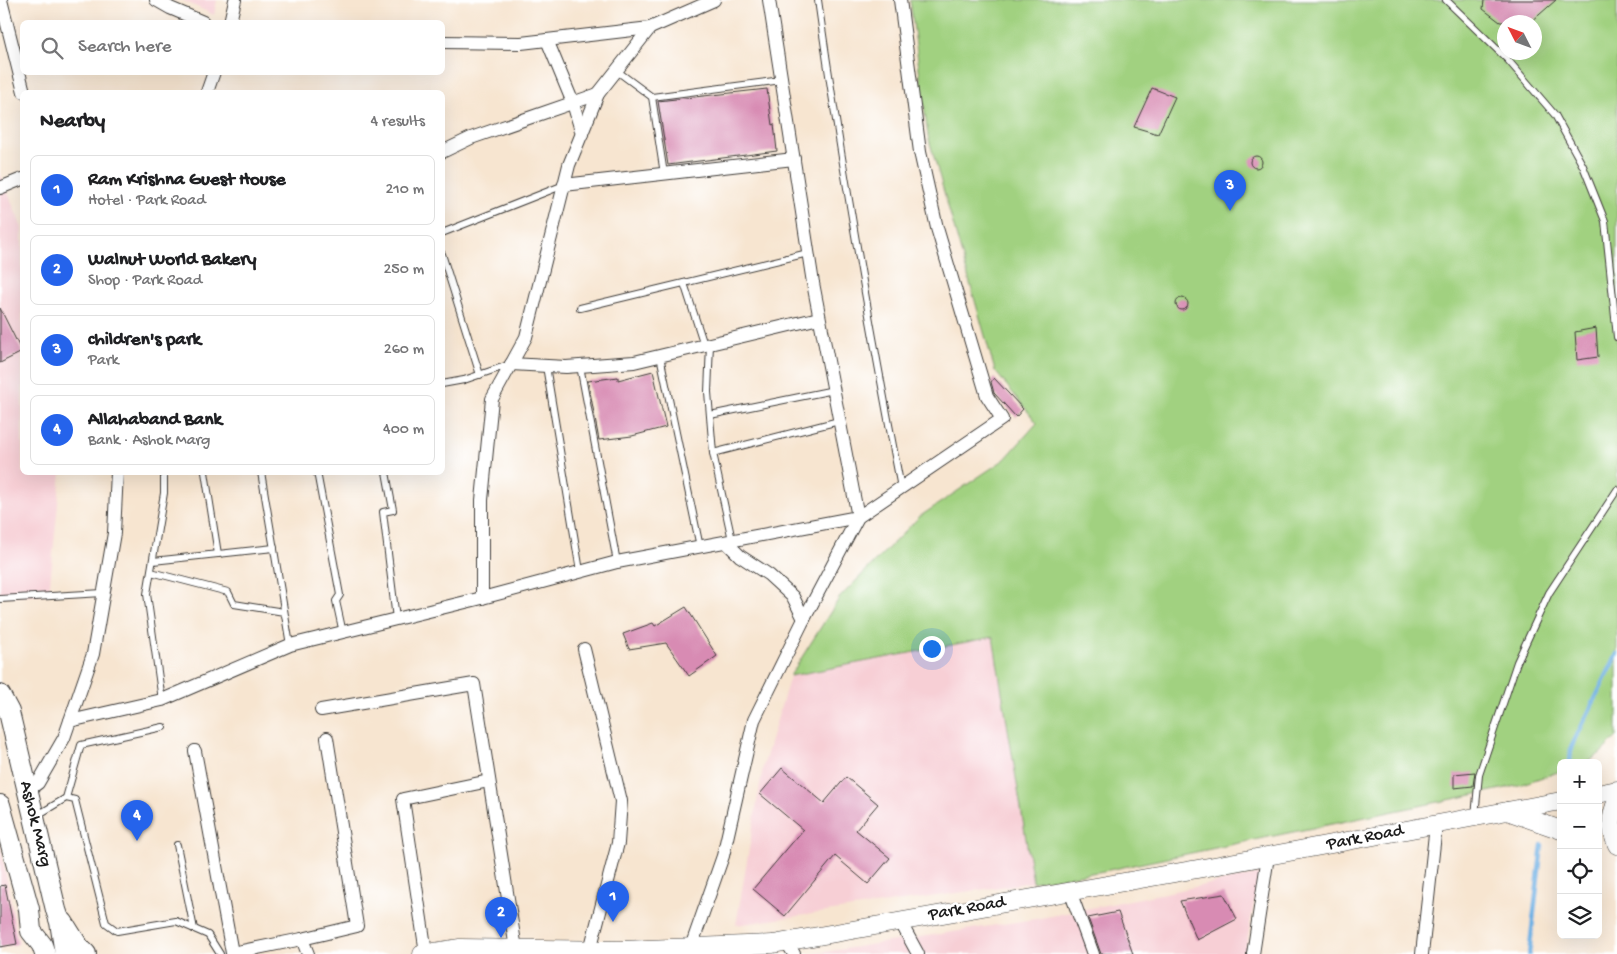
<!DOCTYPE html>
<meta charset="utf-8">
<style>
body{margin:0;font-family:"Gochi Hand",sans-serif;background:#f2f2f2;color:#202124}
.controls{position:absolute;right:15px;bottom:15px;display:grid;overflow:hidden;border-radius:8px;box-shadow:0 5px 20px #0002}
.controls button{width:45px;height:45px;display:grid;place-items:center;padding:0;border:0;border-bottom:1px solid #e0e0e0;background:#fff;color:#202124;font:25px sans-serif}
.compass{position:absolute;left:1497px;top:15px;width:45px;height:45px;border-radius:50%;background:#fff;box-shadow:0 5px 20px #0002;rotate:312deg}
.you{position:absolute;left:931px;top:648px;width:18px;height:18px;margin:-12px;border:4px solid #fff;border-radius:50%;background:#1a73e8;box-shadow:0 0 0 8px #1a73e833}
.badge{display:grid;place-items:center;width:32px;height:32px;border-radius:50%;background:#2563eb;color:#fff;font-size:16px;font-weight:700}
.pin{position:absolute;translate:-50% -41px;filter:drop-shadow(0 1px 2px #0008)}
.pin::after{content:'';position:absolute;top:26px;width:18px;height:15px;background:inherit;clip-path:polygon(0 0,100% 0,50% 100%)}
.list{margin:0;padding:0;list-style:none}
h2{display:flex;justify-content:space-between;align-items:center;height:65px;margin:0;padding:0 20px;font-size:21px}
h2 small{font-size:16px;font-weight:400;color:#757577}
.list li{display:grid;grid-template-columns:32px 1fr auto;gap:15px;align-items:center;box-sizing:border-box;height:70px;margin:0 10px 10px;padding:0 10px;border:1px solid #e0e0e0;border-radius:8px}
.list b{display:block;font-size:19px;white-space:nowrap}
.list p{margin:0;font-size:16px;white-space:nowrap;color:#757577}
.list em{font-size:16px;font-style:normal;color:#757577}
.icon{flex:none;width:28px;height:28px;fill:none;stroke:currentColor;stroke-width:2;stroke-linecap:round;stroke-linejoin:round}
.map{position:relative;flex:none;width:1617px;height:954px;overflow:hidden}
.search{position:absolute;background:#fff;box-shadow:0 5px 20px #0002;left:20px;top:20px;width:425px;height:55px;display:flex;align-items:center;gap:12px;box-sizing:border-box;padding:0 18px;border-radius:8px;color:#757577;font-size:19px}
.panel{position:absolute;background:#fff;box-shadow:0 5px 20px #0002;left:20px;top:90px;width:425px;height:385px;border-radius:8px}
.map>svg:first-child{display:block}
.built{fill:#f7cfd5}
.green{fill:#a1d180;stroke:#5e764e;fill-rule:evenodd}
.lines{fill:none;stroke-linecap:round;stroke-linejoin:round}
.stream{stroke:#70b1e4;stroke-width:4.5}
.building{fill:#d88bb3}
.lane-casing{stroke:#3d3a37;stroke-width:8}
.street-casing{stroke:#3d3a37;stroke-width:14}
.secondary-casing{stroke:#3d3a37;stroke-width:19}
.primary-casing{stroke:#3d3a37;stroke-width:22}
.lane{stroke:#fff;stroke-width:6}
.street{stroke:#fff;stroke-width:12}
.secondary{stroke:#fff;stroke-width:18}
.primary{stroke:#fff;stroke-width:20}
.labels{text-anchor:middle;dominant-baseline:central;stroke-width:5;stroke-linejoin:round;paint-order:stroke}
.street-label{font-size:18px;fill:#1c1c1c;stroke:#fff}
</style>
<div class="map">
<svg width="1617" height="954" viewBox="0 0 1617 954">
<rect width="100%" height="100%" fill="#fff"/>
<filter id="ink" filterUnits="userSpaceOnUse"><feTurbulence type="fractalNoise" baseFrequency=".02" numOctaves="2"/><feDisplacementMap in="SourceGraphic" scale="10" xChannelSelector="R" yChannelSelector="G"/><feConvolveMatrix kernelMatrix="1 2 1 2 8 2 1 2 1" color-interpolation-filters="sRGB"/></filter>
<filter id="wash" filterUnits="userSpaceOnUse"><feTurbulence type="fractalNoise" baseFrequency=".0096" numOctaves="4" result="noise"/><feDisplacementMap in="SourceGraphic" scale="20" xChannelSelector="R" yChannelSelector="G"/><feGaussianBlur stdDeviation="1.12" result="paint"/><feColorMatrix in="noise" values="0 0 0 0 0 0 0 0 0 0 0 0 0 0 0 0 0 1.4 0 .05"/><feComposite in="paint" operator="in"/></filter>
<g filter="url(#wash)">
<rect width="100%" height="100%" fill="#f7e5d0"/>
<!-- built -->
<g class="built">
<path d="M182 0H217L214 15Z"/>
<path d="M0 173 22 228V472L61 473 49 594 0 596Z"/>
<path d="M993 637 1033 882 736 925 763 767 790 676Z"/>
<path d="M0 843 19 944 0 948Z"/>
<path d="M1259 874 1245 954H812L1041 918Z"/>
</g>
<!-- green -->
<path class="green" d="M910 0H1617V737C1593 760 1595 763 1561 763V771L1516 786 1104 871 1033 882 993 637 790 676 840 597 919 517 1005 459 1037 423 995 371 928 136ZM1504 22H1534V52H1504Z"/>
<g class="lines">
<!-- stream -->
<g class="stream">
<path d="M1570 763 1571 748 1617 654"/>
<path d="M1529 954 1542 845"/>
</g>
</g>
<g id="blocks">
<!-- building -->
<g class="building">
<path d="M1484 0H1556L1531 22H1500L1483 9Z"/>
<path d="M1152 88 1175 97 1158 134 1134 127Z"/>
<path d="M767 89 772 125 774 124 777 151 668 165 658 101Z"/>
<circle cx="1256" cy="162" r="6"/>
<circle cx="1182" cy="304" r="6"/>
<path d="M0 308 22 352 0 363Z"/>
<path d="M1596 328 1598 357 1577 360 1575 332Z"/>
<path d="M653 371 666 427 632 436 599 440 588 381 618 377V380Z"/>
<path d="M994 378 1023 409 1016 417 994 393 991 382Z"/>
<path d="M686 607 717 656 689 676 666 643 629 649 623 634 653 623 655 626Z"/>
<path d="M782 768 824 803 846 777 878 804 856 830 890 858 868 884 835 856 785 916 753 889 803 830 760 794Z"/>
<path d="M1475 772 1473 786 1454 788V774Z"/>
<path d="M5 885 17 944 0 947V886Z"/>
<path d="M1224 894 1237 919 1197 940 1180 901Z"/>
<path d="M1118 912 1133 954H1101L1088 918Z"/>
</g>
</g>
</g>
<g filter="url(#ink)">
<use href="#blocks" fill-opacity="0" stroke="#3d3a37" stroke-width="1"/>
<g class="lines">
<!-- lane casing -->
<g class="lane-casing">
<g id="lane">
<path d="M818 0C841 164 870 326 901 488"/>
<path d="M1446 0 1507 59 1555 115 1583 166 1605 221 1617 337"/>
<path d="M617 71 652 97 664 174"/>
<path d="M652 97 782 80"/>
<path d="M442 233 564 185"/>
<path d="M442 254 480 375"/>
<path d="M684 283 704 345"/>
<path d="M580 308 808 253"/>
<path d="M710 344 708 392 713 453 732 540"/>
<path d="M660 356 700 547"/>
<path d="M546 366 580 571"/>
<path d="M580 366 617 562"/>
<path d="M442 384 464 380 508 365"/>
<path d="M710 415 834 390"/>
<path d="M713 453 839 421"/>
<path d="M205 472 218 554"/>
<path d="M261 472 290 645"/>
<path d="M317 472 340 595 336 601 343 633"/>
<path d="M386 472 393 510 383 512 396 619"/>
<path d="M153 561 274 548"/>
<path d="M151 572 228 592 234 604 284 612"/>
<path d="M0 599 103 593"/>
<path d="M162 700 147 594 164 493V472"/>
<path d="M66 798 81 745 163 727"/>
<path d="M36 816 66 798 75 800 106 923 117 931 176 921 208 935 220 954"/>
<path d="M1475 816 1479 775 1517 662 1549 593 1617 490"/>
<path d="M177 845 194 929"/>
</g>
</g>
<!-- street casing -->
<g class="street-casing">
<g id="street">
<path d="M1 0 24 92"/>
<path d="M156 0 170 8 203 22"/>
<path d="M230 22 235 0"/>
<path d="M547 40 573 103 582 134"/>
<path d="M442 42 521 43 650 28 714 0"/>
<path d="M207 92 214 72"/>
<path d="M442 152 471 138 598 94"/>
<path d="M564 185 794 159"/>
<path d="M0 188 22 179"/>
<path d="M511 364 566 367 634 362 819 318"/>
<path d="M726 542 740 556 769 575 793 597 804 619"/>
<path d="M482 598V500L492 399 526 337 569 165 598 94 650 28"/>
<path d="M584 649 621 801 618 843 590 950"/>
<path d="M321 710 474 684 516 949"/>
<path d="M70 721 162 700 290 645 482 598 617 562 858 517 813 283 769 0"/>
<path d="M195 751 232 953 302 939 308 954"/>
<path d="M27 791 38 783 64 738 93 654 114 533 117 472"/>
<path d="M1070 891 1093 954"/>
<path d="M900 921 918 954"/>
<path d="M302 939 357 926 327 738"/>
<path d="M786 941 794 954"/>
<path d="M426 953 403 799 489 781"/>
<path d="M691 954V947L723 856 754 720 802 623 858 517 1002 419 987 396 937 228 920 152 900 0"/>
<path d="M1253 954 1268 856"/>
<path d="M1422 954 1436 825"/>
</g>
</g>
<!-- secondary casing -->
<g class="secondary-casing">
<g id="secondary">
<path d="M1598 794 1617 790"/>
<path d="M1617 801C1610 815 1610 830 1617 845"/>
<path d="M1507 811 1561 830"/>
<path d="M422 954 460 948 622 950 773 944 1203 868 1561 801"/>
</g>
</g>
<!-- primary casing -->
<g class="primary-casing">
<g id="primary">
<path d="M0 695 9 712 56 910 60 922 65 954"/>
<path d="M0 805 29 909 31 931 42 945 45 954"/>
<path d="M63 922 78 946 86 954"/>
</g>
</g>
<!-- lane -->
<use href="#lane" class="lane"/>
<!-- street -->
<use href="#street" class="street"/>
<!-- secondary -->
<use href="#secondary" class="secondary"/>
<!-- primary -->
<use href="#primary" class="primary"/>
</g>
</g>
<g class="labels">
<!-- street labels -->
<g class="street-label">
<text transform="translate(35 824) rotate(76)">Ashok Marg</text>
<text transform="translate(1365 838) rotate(-11)">Park Road</text>
<text transform="translate(967 909) rotate(-10)">Park Road</text>
</g>
</g>
</svg>
<div class="controls">
<button>+</button>
<button>−</button>
<button><svg class="icon" aria-label="locate" viewBox="0 0 24 24"><circle cx="12" cy="12" r="6"/><path d="M12 2v4M12 18v4M2 12h4M18 12h4"/></svg></button>
<button><svg class="icon" aria-label="layers" viewBox="0 0 24 24"><path d="M12 4l9 5-9 5-9-5zM3 14l9 5 9-5"/></svg></button>
</div>
<svg class="compass" viewBox="-18 -18 36 36"><path d="M0-13l5 13h-10z" fill="#e53935"/><path d="M0 13l5-13h-10z" fill="#757577"/></svg>
<div class="you"></div>
<div class="pin badge" style="left:613px;top:922px">1</div>
<div class="pin badge" style="left:501px;top:938px">2</div>
<div class="pin badge" style="left:1230px;top:211px">3</div>
<div class="pin badge" style="left:137px;top:841px">4</div>
<div class="search"><svg class="icon" aria-label="search" viewBox="0 0 24 24"><circle cx="10" cy="10" r="6"/><path d="M15 15l6 6"/></svg>Search here</div>
<section class="panel">
<h2>Nearby<small>4 results</small></h2>
<ul class="list">
<li><span class="badge">1</span><div><b>Ram Krishna Guest House</b><p>Hotel · Park Road</p></div><em>210 m</em></li>
<li><span class="badge">2</span><div><b>Walnut World Bakery</b><p>Shop · Park Road</p></div><em>250 m</em></li>
<li><span class="badge">3</span><div><b>children's park</b><p>Park</p></div><em>260 m</em></li>
<li><span class="badge">4</span><div><b>Allahaband Bank</b><p>Bank · Ashok Marg</p></div><em>400 m</em></li>
</ul>
</section>
</div>
